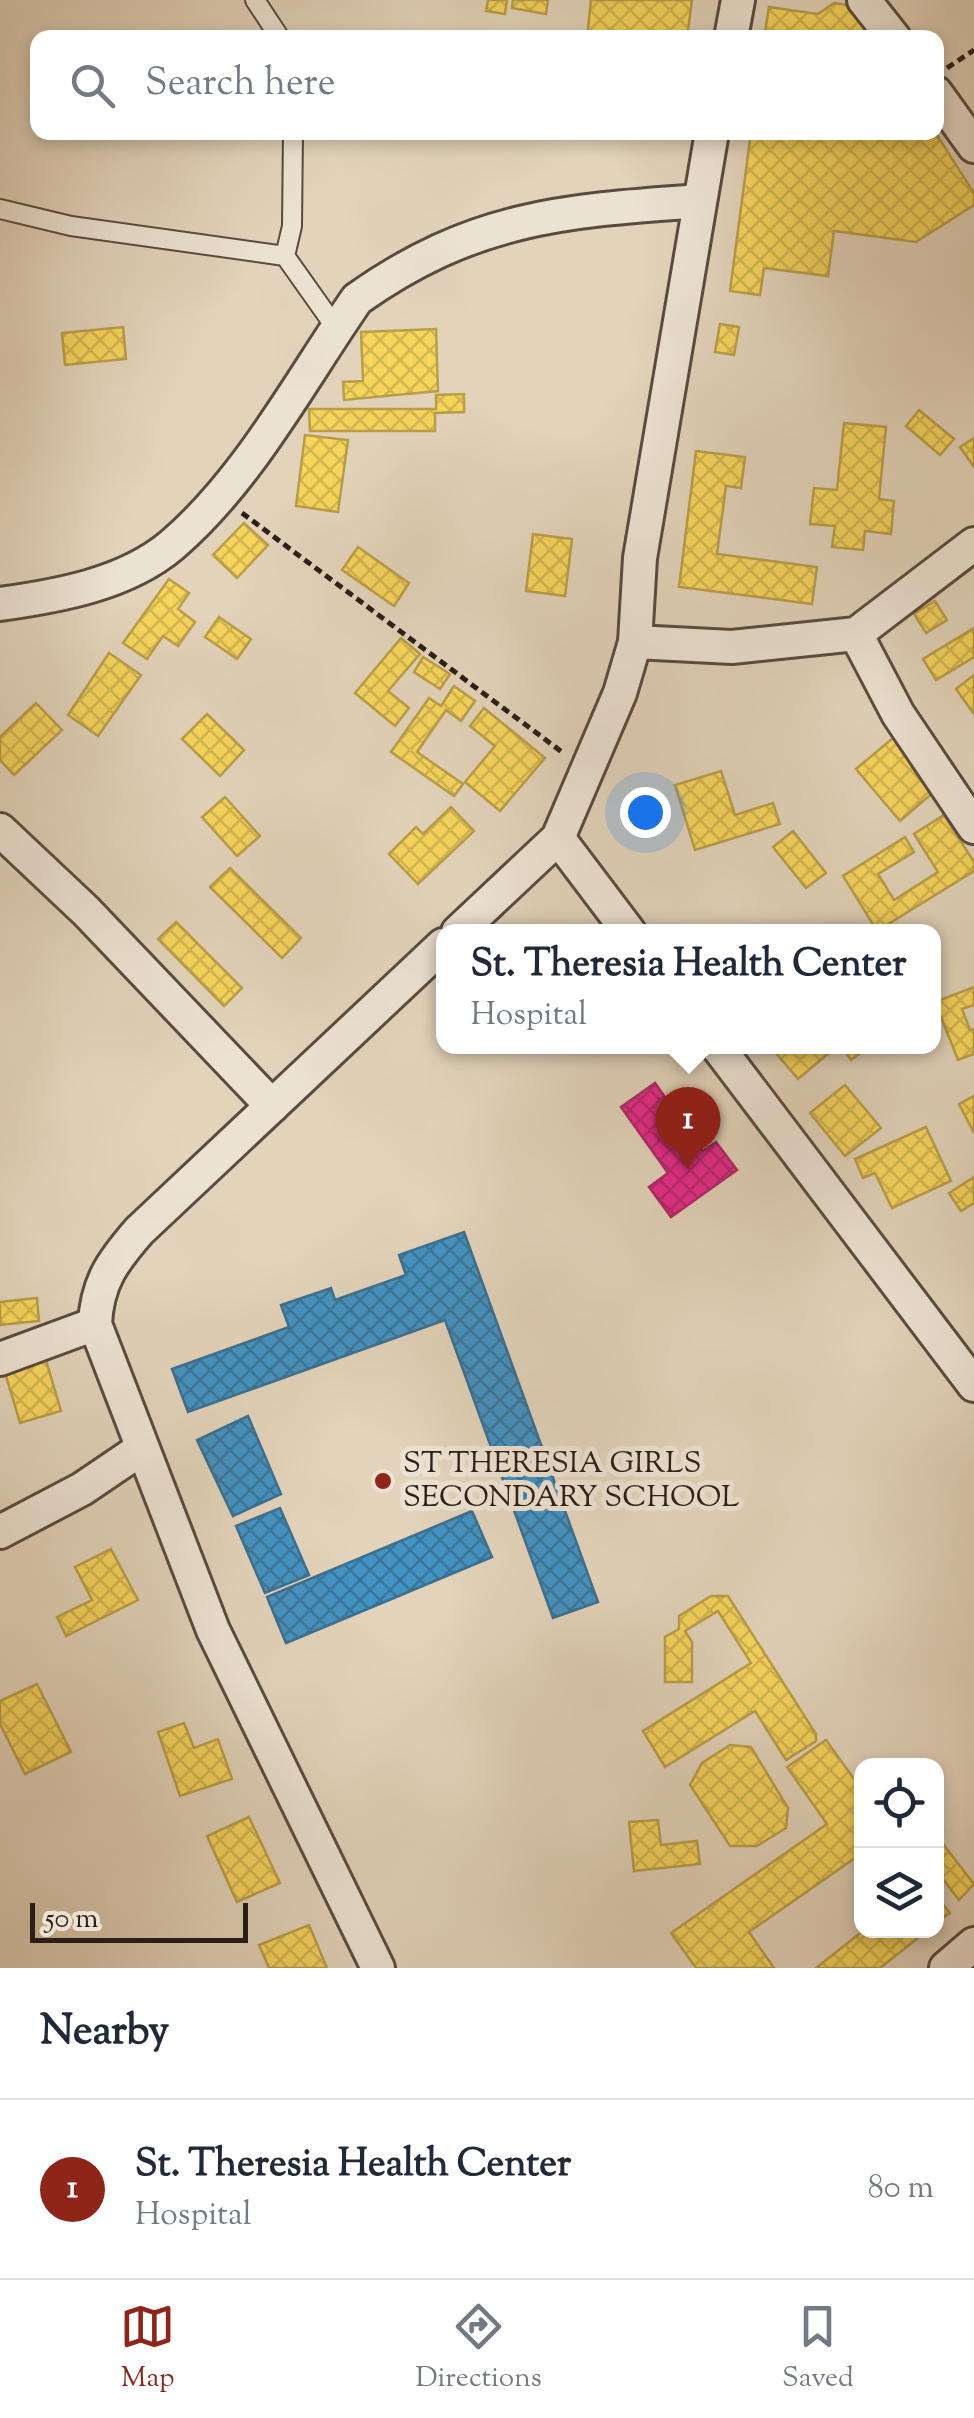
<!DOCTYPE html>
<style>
body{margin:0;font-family:"Sorts Mill Goudy",serif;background:#f2f2f3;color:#1f2937}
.controls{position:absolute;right:30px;bottom:30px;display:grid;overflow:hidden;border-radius:20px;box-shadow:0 5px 15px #0003}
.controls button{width:90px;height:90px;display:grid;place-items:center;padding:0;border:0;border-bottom:2px solid #e0e1e3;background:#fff;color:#1f2937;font:50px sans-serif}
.scale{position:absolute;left:30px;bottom:25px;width:218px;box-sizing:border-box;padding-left:10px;border:5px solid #2c1e18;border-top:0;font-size:28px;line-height:35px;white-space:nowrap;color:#2c1e18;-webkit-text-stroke:8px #ece2d2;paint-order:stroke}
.you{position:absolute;left:645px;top:812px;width:35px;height:35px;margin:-25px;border:8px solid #fff;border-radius:50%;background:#1a73e8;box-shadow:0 0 0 15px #1a73e833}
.badge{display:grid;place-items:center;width:65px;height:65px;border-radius:50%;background:#8f2418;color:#fff;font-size:32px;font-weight:700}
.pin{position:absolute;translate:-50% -82px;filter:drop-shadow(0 2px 5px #0008)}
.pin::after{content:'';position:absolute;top:52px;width:35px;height:30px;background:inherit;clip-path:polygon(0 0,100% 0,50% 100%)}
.popup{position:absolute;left:436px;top:924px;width:505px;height:130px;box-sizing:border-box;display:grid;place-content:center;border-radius:20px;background:#fff;filter:drop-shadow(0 2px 8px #0005);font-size:32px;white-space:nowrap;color:#747a83}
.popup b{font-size:38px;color:#1f2937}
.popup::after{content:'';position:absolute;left:50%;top:100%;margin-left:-20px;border:20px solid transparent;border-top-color:#fff}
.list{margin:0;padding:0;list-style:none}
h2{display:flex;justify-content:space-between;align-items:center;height:130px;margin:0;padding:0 40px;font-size:42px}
h2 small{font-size:32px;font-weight:400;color:#747a83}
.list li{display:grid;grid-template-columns:65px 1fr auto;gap:30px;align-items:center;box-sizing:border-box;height:180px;padding:0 40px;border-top:2px solid #e0e1e3}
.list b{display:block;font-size:38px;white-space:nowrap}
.list p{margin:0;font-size:32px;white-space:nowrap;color:#747a83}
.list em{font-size:32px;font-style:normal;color:#747a83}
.icon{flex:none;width:55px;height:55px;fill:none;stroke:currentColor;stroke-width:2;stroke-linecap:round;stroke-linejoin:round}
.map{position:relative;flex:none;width:974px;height:1968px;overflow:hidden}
.search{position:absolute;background:#fff;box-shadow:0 5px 15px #0003;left:30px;right:30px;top:30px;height:110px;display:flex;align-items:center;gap:25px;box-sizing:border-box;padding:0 35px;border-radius:20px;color:#747a83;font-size:38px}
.sheet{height:310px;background:#fff}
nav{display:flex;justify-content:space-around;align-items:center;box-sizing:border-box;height:140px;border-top:2px solid #e0e1e3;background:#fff;font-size:28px;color:#747a83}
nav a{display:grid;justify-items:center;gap:5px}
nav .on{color:#8f2418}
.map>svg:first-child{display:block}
.homes{fill:url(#homes-cross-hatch);stroke:#b99e48;stroke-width:2.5}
.schools{fill:url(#schools-cross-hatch);stroke:#3c7090;stroke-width:2.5}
.health{fill:url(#health-cross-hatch);stroke:#af2668;stroke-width:2.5}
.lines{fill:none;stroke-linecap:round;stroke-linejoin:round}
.service-casing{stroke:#5a4b40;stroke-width:22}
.minor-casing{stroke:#5a4b40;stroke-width:38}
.path{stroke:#2c1e18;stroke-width:5;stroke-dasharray:8 5;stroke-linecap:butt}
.service{stroke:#ece2d2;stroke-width:18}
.minor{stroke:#ece2d2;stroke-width:32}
.poi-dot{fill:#8f2418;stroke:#ece2d2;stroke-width:4}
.labels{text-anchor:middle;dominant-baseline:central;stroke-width:10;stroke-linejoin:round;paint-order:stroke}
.poi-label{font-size:30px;fill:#2c1e18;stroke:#ece2d2;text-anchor:start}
</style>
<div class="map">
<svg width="974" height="1968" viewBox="0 0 974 1968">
<defs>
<pattern id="homes-cross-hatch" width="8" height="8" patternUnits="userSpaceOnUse" patternTransform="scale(2.5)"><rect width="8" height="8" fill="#f6d55c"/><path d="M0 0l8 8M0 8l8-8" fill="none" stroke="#d3b64f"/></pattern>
<pattern id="schools-cross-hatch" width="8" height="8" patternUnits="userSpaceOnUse" patternTransform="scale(2.5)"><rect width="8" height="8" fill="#4393c3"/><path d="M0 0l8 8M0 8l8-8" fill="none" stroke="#38779d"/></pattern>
<pattern id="health-cross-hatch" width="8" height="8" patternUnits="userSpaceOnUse" patternTransform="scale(2.5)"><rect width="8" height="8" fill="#e7298a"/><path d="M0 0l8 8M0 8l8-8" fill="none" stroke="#bb2370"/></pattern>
</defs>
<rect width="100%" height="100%" fill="#e2d3ba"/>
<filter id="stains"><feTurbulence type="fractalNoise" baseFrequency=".002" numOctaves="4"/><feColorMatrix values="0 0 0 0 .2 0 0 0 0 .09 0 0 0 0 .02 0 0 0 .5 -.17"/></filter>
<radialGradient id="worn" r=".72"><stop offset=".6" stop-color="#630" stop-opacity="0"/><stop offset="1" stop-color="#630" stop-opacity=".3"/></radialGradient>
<!-- homes -->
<g class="homes">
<path d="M488 0H507L505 14 486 11Z"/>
<path d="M513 0H548L546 14 512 8Z"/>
<path d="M591 0H692L687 38H587Z"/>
<path d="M834 3 854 6 874 38H764L769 7 818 14Z"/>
<path d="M751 132H935L974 193V205L916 242 834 231 828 276 764 268 760 295 730 291Z"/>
<path d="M720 324 739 327 734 355 715 352Z"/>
<path d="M123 327 126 359 65 365 62 333Z"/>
<path d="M436 329 438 391 344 400 343 382 363 381 361 332Z"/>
<path d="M464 394V412L435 413V431H310L309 409H436V395Z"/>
<path d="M919 410 954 439 940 455 906 426Z"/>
<path d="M844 423 886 427 879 499 894 501 891 534 865 531 863 550 832 547 835 526 810 524 814 488 837 490Z"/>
<path d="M305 435 348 440 338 512 296 506Z"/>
<path d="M974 438V467L960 447Z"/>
<path d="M696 451 745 457 741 488 726 486 717 554 817 567 812 604 679 587Z"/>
<path d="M244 523 268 545 237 578 213 555Z"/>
<path d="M533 534 572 539 565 596 526 591Z"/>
<path d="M358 547 409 583 394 606 342 570Z"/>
<path d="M169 579 189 593 178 609 195 622 178 646 163 636 147 659 123 643Z"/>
<path d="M935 601 947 620 926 633 914 614Z"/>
<path d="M219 617 251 639 237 659 205 637Z"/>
<path d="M974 628V657L936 680 923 659Z"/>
<path d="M401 638 420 654 388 691 409 708 395 726 355 693Z"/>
<path d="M109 653 141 675 98 736 68 715Z"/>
<path d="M423 657 450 674 440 689 414 672Z"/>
<path d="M974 675V714L956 689Z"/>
<path d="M454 686 475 701 461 721 446 710 417 752 463 784 454 796 391 752 429 698 441 706Z"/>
<path d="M36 703 62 730 14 775 0 760V737Z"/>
<path d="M484 708 545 758 500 811 465 782 495 746 470 726Z"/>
<path d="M207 714 244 750 220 776 182 739Z"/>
<path d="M893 738 937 789 900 821 856 769Z"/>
<path d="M721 771 735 815 773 803 780 824 695 850 675 785Z"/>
<path d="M225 797 260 836 237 856 202 817Z"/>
<path d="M451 807 474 831 418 884 389 854 416 827 423 834Z"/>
<path d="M944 815 974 862V871L877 931 843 876 905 837 914 852 878 874 894 900 938 872 914 834Z"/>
<path d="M793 831 826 873 806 888 773 847Z"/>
<path d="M230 868 301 938 282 958 210 887Z"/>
<path d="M176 922 242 988 224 1006 158 939Z"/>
<path d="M974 987V1005L962 1009 970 1030 974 1029V1054L958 1060 935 1002Z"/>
<path d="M770 1046H823L829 1053 798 1079Z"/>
<path d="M842 1046H870L851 1060Z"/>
<path d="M845 1085 881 1128 845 1156 810 1113Z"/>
<path d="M974 1096V1133L959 1104Z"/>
<path d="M926 1127 951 1181 892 1208 875 1173 863 1178 855 1159Z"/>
<path d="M974 1177V1203L961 1211 949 1193Z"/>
<path d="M37 1298 39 1321 0 1325V1302Z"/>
<path d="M45 1357 61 1411 20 1423 4 1369Z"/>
<path d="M111 1549 138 1600 66 1636 57 1617 92 1600 75 1567Z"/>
<path d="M711 1596H728L816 1734V1741L786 1760 755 1711 665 1767 643 1731 751 1663 718 1611 685 1631 692 1642V1682H665V1637L679 1629V1616Z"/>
<path d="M37 1684 71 1752 25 1774 0 1724V1701Z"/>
<path d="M184 1723 194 1748 218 1739 232 1779 180 1796 158 1732Z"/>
<path d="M826 1740 862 1790V1853L749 1932 774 1968H696L671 1933 827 1824 787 1767Z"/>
<path d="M730 1745 751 1747 788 1808 786 1828 757 1846H730L690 1785 702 1763Z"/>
<path d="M249 1817 280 1883 237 1902 207 1836Z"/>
<path d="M658 1820 661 1845 697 1841 700 1864 634 1871 629 1822Z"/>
<path d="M936 1835 974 1884 959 1900 936 1870Z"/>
<path d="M936 1896 950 1913 936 1923Z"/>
<path d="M309 1925 327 1968H269L259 1945Z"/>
<path d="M864 1930H928L880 1968H816Z"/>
</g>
<!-- schools -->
<g class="schools">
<path d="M464 1232 598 1602 553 1618 445 1320 188 1412 172 1369 289 1327 281 1305 331 1288 335 1300 406 1275 399 1255Z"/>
<path d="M248 1416 281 1494 233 1516 197 1440Z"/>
<path d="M280 1508 309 1575 265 1593 236 1526Z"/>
<path d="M472 1511 492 1557 286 1643 267 1597Z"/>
</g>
<!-- health -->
<path class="health" d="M655 1083 703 1151 716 1142 737 1170 671 1217 649 1187 668 1173 621 1107Z"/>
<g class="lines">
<!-- service casing -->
<g class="service-casing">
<g id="service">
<path d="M255 0 280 38"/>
<path d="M0 209 71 226 285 256 336 328"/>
<path d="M285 256 292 226 293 132"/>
</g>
</g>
<!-- minor casing -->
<g class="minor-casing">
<g id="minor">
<path d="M864 0 894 38"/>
<path d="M731 38 738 0"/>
<path d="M936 93 974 146"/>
<path d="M0 604C58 596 126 584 172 545 249 479 300 381 357 299 473 217 562 211 699 201"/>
<path d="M856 634 898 714 974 827"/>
<path d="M635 642 732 647 856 634 974 544"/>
<path d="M0 830 86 911 272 1106"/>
<path d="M558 838 629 932"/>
<path d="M458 932 558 838 620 693 635 642 640 558 712 132"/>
<path d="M717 1046 974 1385"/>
<path d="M0 1359 95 1324"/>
<path d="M0 1532 82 1489 141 1449"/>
<path d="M378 1968 213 1630 95 1324C97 1282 113 1261 139 1231L443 945"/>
<path d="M946 1968 974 1944"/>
</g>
</g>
<!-- path -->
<g class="path">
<path d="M947 68 974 50"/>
<path d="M242 513 562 752"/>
</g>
<!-- service -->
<use href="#service" class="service"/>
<!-- minor -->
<use href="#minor" class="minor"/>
</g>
<!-- markers -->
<circle class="poi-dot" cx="383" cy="1481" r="10"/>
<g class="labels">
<!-- poi labels -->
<g class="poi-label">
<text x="403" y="1464">ST THERESIA GIRLS<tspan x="403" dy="34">SECONDARY SCHOOL</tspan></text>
</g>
</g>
<rect width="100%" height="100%" filter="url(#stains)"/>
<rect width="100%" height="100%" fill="url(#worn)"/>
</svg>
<div class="controls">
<button><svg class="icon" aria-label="locate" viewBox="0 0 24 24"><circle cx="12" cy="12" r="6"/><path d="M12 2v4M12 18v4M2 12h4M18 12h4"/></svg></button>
<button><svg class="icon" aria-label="layers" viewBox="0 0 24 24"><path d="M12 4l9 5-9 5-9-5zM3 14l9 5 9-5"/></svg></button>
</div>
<div class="scale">50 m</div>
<div class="you"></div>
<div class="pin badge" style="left:688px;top:1169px">1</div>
<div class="popup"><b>St. Theresia Health Center</b>Hospital</div>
<div class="search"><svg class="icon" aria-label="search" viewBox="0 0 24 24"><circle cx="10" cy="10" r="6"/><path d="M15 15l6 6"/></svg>Search here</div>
</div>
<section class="sheet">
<h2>Nearby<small></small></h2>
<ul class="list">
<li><span class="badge">1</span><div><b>St. Theresia Health Center</b><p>Hospital</p></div><em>80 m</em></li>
</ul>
</section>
<nav>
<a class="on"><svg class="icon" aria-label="map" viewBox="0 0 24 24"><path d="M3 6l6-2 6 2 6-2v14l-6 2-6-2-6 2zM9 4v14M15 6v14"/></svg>Map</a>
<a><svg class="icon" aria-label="directions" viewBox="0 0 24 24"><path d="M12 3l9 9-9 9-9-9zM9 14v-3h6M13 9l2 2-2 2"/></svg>Directions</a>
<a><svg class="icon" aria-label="saved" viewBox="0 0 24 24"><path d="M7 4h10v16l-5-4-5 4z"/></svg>Saved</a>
</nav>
